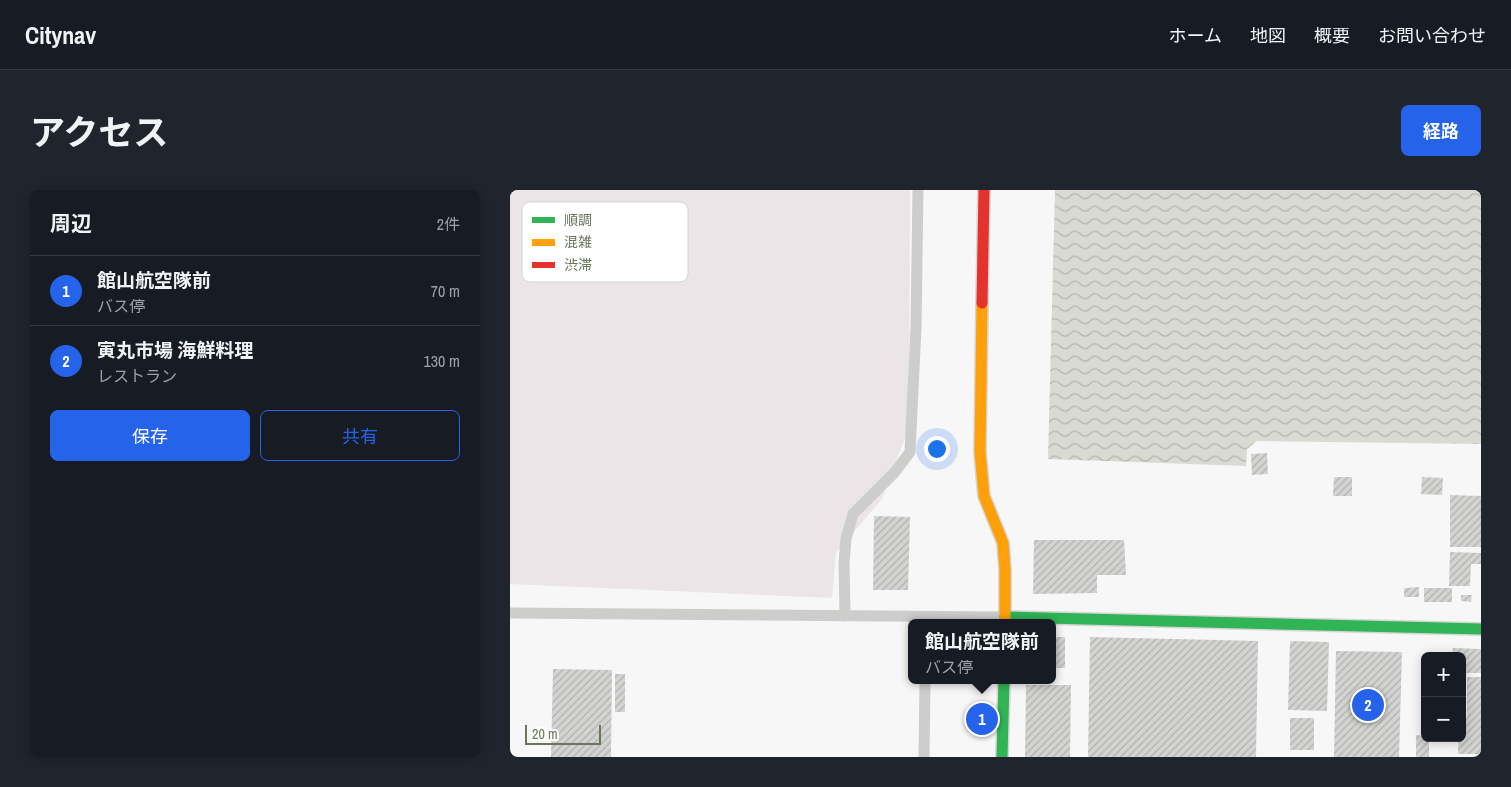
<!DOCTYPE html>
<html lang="ja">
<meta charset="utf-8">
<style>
body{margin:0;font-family:"Archivo Narrow","Noto Sans JP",sans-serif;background:#20242c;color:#f1f3f6}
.controls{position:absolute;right:15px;bottom:15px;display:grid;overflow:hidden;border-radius:8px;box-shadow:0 2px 12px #0003}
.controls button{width:45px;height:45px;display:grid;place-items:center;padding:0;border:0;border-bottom:1px solid #363941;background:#171b24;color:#f1f3f6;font:25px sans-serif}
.scale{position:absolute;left:15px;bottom:12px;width:76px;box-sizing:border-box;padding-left:5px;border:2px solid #6a755b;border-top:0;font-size:14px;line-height:18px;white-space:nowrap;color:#6a755b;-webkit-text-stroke:4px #fff;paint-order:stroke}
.you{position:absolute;left:426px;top:258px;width:18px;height:18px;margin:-12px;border:4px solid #fff;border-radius:50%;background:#1a73e8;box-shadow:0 0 0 8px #1a73e833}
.badge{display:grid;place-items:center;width:32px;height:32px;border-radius:50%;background:#2563eb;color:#fff;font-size:16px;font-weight:700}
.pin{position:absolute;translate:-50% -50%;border:2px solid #fff;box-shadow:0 1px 5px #0006}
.popup{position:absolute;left:398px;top:429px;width:148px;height:65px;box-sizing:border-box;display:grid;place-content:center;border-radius:8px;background:#171b24;filter:drop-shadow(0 1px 4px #0005);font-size:16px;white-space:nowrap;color:#9ea1a6}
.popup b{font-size:19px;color:#f1f3f6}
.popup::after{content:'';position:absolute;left:50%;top:100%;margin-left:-10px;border:10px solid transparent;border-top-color:#171b24}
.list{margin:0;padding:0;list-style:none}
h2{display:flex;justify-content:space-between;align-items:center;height:65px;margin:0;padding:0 20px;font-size:21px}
h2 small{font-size:16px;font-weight:400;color:#9ea1a6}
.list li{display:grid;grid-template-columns:32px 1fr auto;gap:15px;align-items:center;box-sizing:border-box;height:70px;padding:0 20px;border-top:1px solid #363941}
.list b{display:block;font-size:19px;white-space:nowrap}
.list p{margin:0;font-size:16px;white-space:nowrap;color:#9ea1a6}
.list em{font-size:16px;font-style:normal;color:#9ea1a6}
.actions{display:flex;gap:10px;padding:15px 20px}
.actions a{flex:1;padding:11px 0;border:1px solid #2563eb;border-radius:8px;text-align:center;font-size:18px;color:#2563eb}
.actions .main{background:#2563eb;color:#fff}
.map{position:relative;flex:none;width:971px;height:567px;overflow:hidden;border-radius:8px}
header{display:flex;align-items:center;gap:30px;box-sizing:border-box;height:70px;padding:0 25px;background:#171b24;border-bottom:1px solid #363941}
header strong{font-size:24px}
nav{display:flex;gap:28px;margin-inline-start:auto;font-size:18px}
.intro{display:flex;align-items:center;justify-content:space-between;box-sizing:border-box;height:120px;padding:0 30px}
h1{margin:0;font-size:35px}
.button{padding:12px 22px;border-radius:8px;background:#2563eb;color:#fff;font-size:18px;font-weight:700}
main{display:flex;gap:30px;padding:0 30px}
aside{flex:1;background:#171b24;border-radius:8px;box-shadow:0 2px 12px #0003}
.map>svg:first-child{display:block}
.green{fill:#ebe5e8}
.water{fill:url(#water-waves)}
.building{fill:url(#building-hatch)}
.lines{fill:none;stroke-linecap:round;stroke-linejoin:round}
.fast-casing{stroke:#d5d5d4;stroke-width:14}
.slow-casing{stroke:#d5d5d4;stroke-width:14}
.jam-casing{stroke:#d5d5d4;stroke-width:14}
.lane{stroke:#cdcdcb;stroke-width:11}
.fast{stroke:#30b455;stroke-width:11}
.slow{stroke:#ff9f0a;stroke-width:11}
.jam{stroke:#e5322d;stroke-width:11}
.key{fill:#fff;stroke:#d2d6ce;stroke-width:1}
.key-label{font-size:14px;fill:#6a755b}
</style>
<header>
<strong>Citynav</strong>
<nav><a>ホーム</a><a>地図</a><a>概要</a><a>お問い合わせ</a></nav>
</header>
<div class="intro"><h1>アクセス</h1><a class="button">経路</a></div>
<main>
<aside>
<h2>周辺<small>2件</small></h2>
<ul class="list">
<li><span class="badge">1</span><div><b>館山航空隊前</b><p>バス停</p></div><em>70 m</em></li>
<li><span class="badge">2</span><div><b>寅丸市場 海鮮料理</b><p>レストラン</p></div><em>130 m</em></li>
</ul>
<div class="actions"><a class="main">保存</a><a>共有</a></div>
</aside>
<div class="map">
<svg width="971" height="567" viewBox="0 0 971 567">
<defs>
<pattern id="water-waves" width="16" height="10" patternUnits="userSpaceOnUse" patternTransform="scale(1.25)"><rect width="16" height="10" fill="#d9dbd2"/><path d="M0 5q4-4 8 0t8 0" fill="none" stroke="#b4b6ad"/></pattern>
<pattern id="building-hatch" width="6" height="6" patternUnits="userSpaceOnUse" patternTransform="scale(1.25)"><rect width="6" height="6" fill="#d3d4d2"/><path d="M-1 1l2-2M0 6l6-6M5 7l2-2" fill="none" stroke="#afb1ad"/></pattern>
</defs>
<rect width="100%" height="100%" fill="#f8f7f8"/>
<!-- green -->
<path class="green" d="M0 0H400L399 237 372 309 326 363 322 408 0 394Z"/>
<!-- water -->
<path class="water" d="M545 0H971V254L747 251 737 259 736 276 538 269Z"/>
<!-- building -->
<g class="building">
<path d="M757 263 758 284 742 285 741 264Z"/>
<path d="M824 287H842V306H823Z"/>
<path d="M912 287 933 288 932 305 911 304Z"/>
<path d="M940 305 971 306V357H940Z"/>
<path d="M364 326 400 327 398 400H363Z"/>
<path d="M524 350H614L616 385H587V403L523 404Z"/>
<path d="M940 362 971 363V374H961L960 396H939Z"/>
<path d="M909 397V407H894V398Z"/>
<rect x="914" y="398" width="28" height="14"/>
<path d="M951 405H962L961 412 951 411Z"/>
<rect x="542" y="447" width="13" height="31"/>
<path d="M580 447 748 451 746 567H578Z"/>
<path d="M780 451 819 452 817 521 778 520Z"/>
<path d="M943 458 971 459V483H952V466H942Z"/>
<path d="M826 461 892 462 889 567H824Z"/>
<path d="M43 479 102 480 101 567H41Z"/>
<rect x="105" y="484" width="10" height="38"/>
<path d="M957 487H971V564H948V548H952V528H957Z"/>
<path d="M516 495H561L560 567H515Z"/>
<rect x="780" y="528" width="24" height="32"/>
<path d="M906 545 915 546V548H919V567H906Z"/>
</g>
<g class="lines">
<!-- fast casing -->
<g class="fast-casing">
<g id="fast">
<path d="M495 427 971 439"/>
<path d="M492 567 494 490"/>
</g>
</g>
<!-- slow casing -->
<g class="slow-casing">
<path id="slow" d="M472 113 470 262 474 306 493 353 495 379V433"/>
</g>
<!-- jam casing -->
<g class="jam-casing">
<path id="jam" d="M472 113 474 0"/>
</g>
<!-- lane -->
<g class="lane">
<path d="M0 423 495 427"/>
<path d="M335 426 334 373 336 349 343 324 385 282 400 262 406 138 408 0"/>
<path d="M414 567 415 490"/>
</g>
<!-- fast -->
<use href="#fast" class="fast"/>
<!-- slow -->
<use href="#slow" class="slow"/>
<!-- jam -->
<use href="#jam" class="jam"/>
</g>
<!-- legend -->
<rect x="12" y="12" width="166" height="80" rx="8" class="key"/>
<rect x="22" y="27" width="23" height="6" fill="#30b455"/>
<rect x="22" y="49" width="23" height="7" fill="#ff9f0a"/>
<rect x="22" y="72" width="23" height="6" fill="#e5322d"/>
<g class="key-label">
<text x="54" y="35">順調</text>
<text x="54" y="57">混雑</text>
<text x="54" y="80">渋滞</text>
</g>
</svg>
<div class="controls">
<button>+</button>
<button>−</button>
</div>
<div class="scale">20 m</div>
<div class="you"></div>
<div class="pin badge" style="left:472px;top:529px">1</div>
<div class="popup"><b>館山航空隊前</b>バス停</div>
<div class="pin badge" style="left:858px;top:515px">2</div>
</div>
</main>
